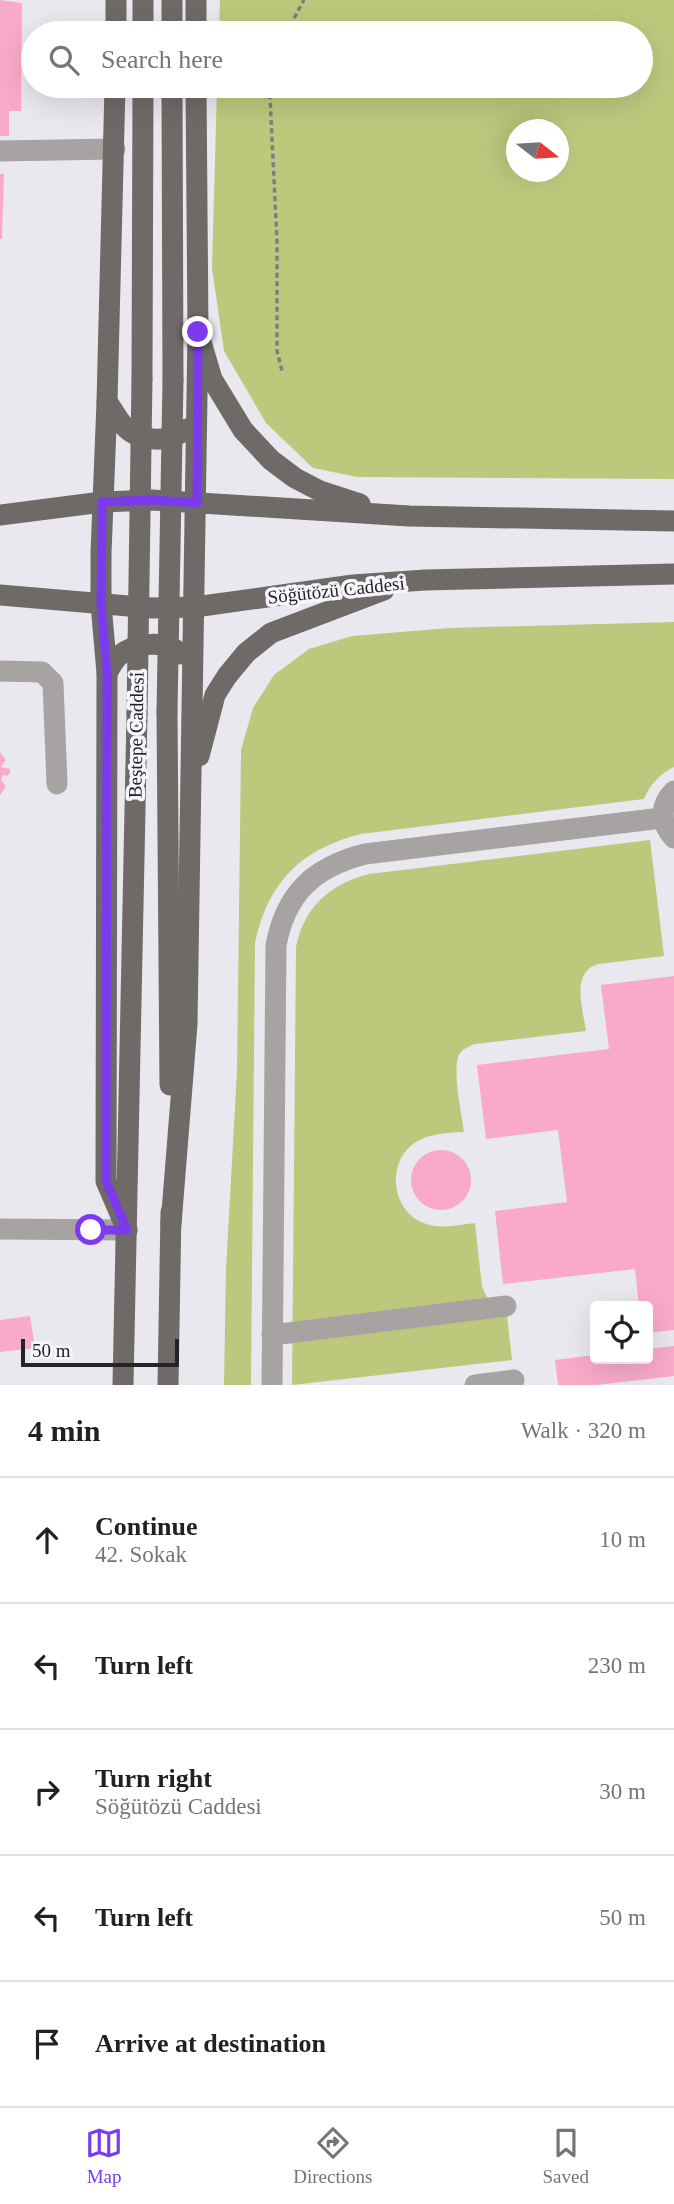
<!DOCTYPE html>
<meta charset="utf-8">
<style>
body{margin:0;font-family:"Times New Roman",serif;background:#f6f6f6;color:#202124}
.controls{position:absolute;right:21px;bottom:21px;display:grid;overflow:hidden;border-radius:7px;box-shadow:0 7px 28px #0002}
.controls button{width:63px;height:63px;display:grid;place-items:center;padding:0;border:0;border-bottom:2px solid #e0e0e0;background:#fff;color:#202124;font:35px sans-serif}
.compass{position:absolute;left:506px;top:119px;width:63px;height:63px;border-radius:50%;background:#fff;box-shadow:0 7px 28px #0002;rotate:107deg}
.scale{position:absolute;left:21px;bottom:18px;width:158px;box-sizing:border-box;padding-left:7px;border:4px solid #242426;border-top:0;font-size:19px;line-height:24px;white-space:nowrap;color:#242426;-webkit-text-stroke:5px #f7f6fc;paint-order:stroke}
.stop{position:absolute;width:21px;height:21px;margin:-16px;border:5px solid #7c3aed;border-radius:50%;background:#fff}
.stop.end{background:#7c3aed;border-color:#fff;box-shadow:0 2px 7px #0008}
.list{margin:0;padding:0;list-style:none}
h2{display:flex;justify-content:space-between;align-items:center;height:91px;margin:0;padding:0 28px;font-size:30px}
h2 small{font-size:23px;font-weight:400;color:#757577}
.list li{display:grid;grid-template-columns:46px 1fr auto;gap:21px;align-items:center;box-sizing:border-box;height:126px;padding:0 28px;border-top:2px solid #e0e0e0}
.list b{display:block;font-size:26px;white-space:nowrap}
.list p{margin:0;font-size:23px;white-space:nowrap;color:#757577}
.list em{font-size:23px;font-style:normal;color:#757577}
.icon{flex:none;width:38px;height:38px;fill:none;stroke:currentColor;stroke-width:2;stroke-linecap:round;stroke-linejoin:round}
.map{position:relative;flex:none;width:674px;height:1385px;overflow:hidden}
.search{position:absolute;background:#fff;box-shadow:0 7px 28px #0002;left:21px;right:21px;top:21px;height:77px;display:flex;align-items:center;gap:18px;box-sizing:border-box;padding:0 24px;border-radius:38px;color:#757577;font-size:26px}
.sheet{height:721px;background:#fff}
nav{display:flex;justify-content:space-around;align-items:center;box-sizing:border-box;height:98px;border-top:2px solid #e0e0e0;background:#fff;font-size:19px;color:#757577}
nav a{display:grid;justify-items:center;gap:4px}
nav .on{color:#7c3aed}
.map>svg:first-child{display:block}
.green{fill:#bec87d;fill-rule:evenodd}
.building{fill:#f8aac8}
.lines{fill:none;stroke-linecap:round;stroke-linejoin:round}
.path{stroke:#7e7d81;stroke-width:3.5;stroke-dasharray:5 3.5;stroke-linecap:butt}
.minor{stroke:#a6a3a2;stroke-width:21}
.major{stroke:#6f6a67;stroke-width:21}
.major-bridge{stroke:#6f6a67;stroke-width:21}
.route{stroke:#7c3aed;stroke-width:9}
.labels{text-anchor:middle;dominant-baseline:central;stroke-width:7;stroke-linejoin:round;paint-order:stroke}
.street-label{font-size:19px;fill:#242426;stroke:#f7f6fc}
</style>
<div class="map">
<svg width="674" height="1385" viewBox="0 0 674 1385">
<rect width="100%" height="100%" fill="#eae8ef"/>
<!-- green -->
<g class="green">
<path d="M220 0H674V479L357 477 313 468 266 423 224 351 212 268 217 86H641V33H219ZM516 130H558V172H516Z"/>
<path d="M674 622V767C660 774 650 784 644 799L361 834C301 849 268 882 255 943L251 1385H224L226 1269 237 1071 241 750 253 708 274 675 309 649 352 636 449 628Z"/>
<path d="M650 840 664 956 599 964C570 971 583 1009 586 1031L475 1044C470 1046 464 1048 460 1053 451 1066 462 1115 464 1132 448 1133 430 1133 416 1142 387 1160 390 1207 421 1222 438 1230 457 1225 475 1223L482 1287 489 1301 506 1306 512 1360 292 1385 296 947C304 907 330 884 369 874Z"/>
</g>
<!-- building -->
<g class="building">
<path d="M0 0 22 3 21 111H9V136H0Z"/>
<path d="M0 174H4L2 239H0Z"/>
<path d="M0 752 6 760 1 767 10 769V773L7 776 3 775 1 780 6 786 0 795Z"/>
<path d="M674 976V1330L648 1333V1306H639L635 1269 503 1284 495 1211 567 1202 558 1130 486 1139 477 1065 609 1049 601 985Z"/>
<circle cx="441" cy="1180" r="30"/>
<path d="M30 1316 35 1348 0 1352V1320Z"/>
<path d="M674 1346V1376L597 1385H558L555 1360 595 1355V1359H648V1349Z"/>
</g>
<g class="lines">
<!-- path -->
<g class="path">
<path d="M286 33 304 0"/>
<path d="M272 86 270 97 277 241V351L282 371"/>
</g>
<!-- minor -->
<g class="minor">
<path d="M0 151 115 149"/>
<path d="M0 671 42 672 53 683 57 784"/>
<path d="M674 791C659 806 660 823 674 838"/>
<path d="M0 1229 127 1230"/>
<path d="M272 1335 506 1306"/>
<path d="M272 1385 276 945C286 893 314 867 365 854L662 818"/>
<path d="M475 1385 514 1380"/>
</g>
<!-- major -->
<g class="major">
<path d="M172 0V33"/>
<path d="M196 0V33"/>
<path d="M116 33V0"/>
<path d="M143 33V0"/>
<path d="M115 86 107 402 101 553V604L107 673 106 1181 127 1230"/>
<path d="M172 86 173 381"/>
<path d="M196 86 198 332 212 379 243 430 271 460 295 478 320 491 360 504"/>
<path d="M142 379 143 86"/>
<path d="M107 402C113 409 117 419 124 426 140 443 170 443 187 429"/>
<path d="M0 515 102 502 152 500 409 516 674 521"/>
<path d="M0 595 152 608 195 607 353 585 425 580 674 574"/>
<path d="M107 673C111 667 114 659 120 655 136 642 166 640 181 654"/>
<path d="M167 712 170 1085"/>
<path d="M199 756 215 695 227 676 246 653 271 633 384 590"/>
<path d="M171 1224 187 1024 198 332"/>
<path d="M123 1385 137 714"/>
<path d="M168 1385 171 1212"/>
</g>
<!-- major-bridge -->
<g class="major-bridge">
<path d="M167 712 173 381"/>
<path d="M137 714 142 379"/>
</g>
</g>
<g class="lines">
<!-- route -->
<path class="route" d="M91 1230H127L106 1181 107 673 101 604 102 502 152 500 197 503 198 332"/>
</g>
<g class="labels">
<!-- street labels -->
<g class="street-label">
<text transform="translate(336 590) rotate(-6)">Söğütözü Caddesi</text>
<text transform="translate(136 735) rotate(-89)">Beştepe Caddesi</text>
</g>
</g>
</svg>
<div class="controls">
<button><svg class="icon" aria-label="locate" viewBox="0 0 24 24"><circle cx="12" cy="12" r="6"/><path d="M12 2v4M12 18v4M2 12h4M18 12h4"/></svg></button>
</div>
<svg class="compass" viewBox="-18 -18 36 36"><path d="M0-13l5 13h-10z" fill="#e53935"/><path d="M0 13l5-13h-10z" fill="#757577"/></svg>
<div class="scale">50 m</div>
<div class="stop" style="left:91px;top:1230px"></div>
<div class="stop end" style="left:198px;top:332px"></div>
<div class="search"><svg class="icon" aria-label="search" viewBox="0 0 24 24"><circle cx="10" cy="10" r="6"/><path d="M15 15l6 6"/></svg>Search here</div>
</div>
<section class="sheet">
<h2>4 min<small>Walk · 320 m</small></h2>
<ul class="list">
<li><svg class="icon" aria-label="ahead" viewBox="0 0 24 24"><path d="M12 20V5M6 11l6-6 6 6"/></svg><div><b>Continue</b><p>42. Sokak</p></div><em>10 m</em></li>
<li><svg class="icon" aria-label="left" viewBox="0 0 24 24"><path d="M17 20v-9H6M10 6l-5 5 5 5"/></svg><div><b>Turn left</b></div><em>230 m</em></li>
<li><svg class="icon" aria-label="right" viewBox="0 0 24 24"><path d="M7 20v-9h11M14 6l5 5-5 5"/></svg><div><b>Turn right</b><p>Söğütözü Caddesi</p></div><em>30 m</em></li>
<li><svg class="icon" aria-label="left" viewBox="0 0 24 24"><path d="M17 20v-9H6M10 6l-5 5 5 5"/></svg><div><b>Turn left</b></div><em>50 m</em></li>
<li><svg class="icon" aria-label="arrive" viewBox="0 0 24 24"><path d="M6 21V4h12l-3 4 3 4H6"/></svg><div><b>Arrive at destination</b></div></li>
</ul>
</section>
<nav>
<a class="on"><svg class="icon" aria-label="map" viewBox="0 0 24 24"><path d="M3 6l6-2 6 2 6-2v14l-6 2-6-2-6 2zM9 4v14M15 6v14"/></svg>Map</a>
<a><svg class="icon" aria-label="directions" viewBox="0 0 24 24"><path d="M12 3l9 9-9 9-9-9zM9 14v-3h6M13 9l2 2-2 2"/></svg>Directions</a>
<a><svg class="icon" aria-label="saved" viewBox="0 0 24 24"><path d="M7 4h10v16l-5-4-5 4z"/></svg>Saved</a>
</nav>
